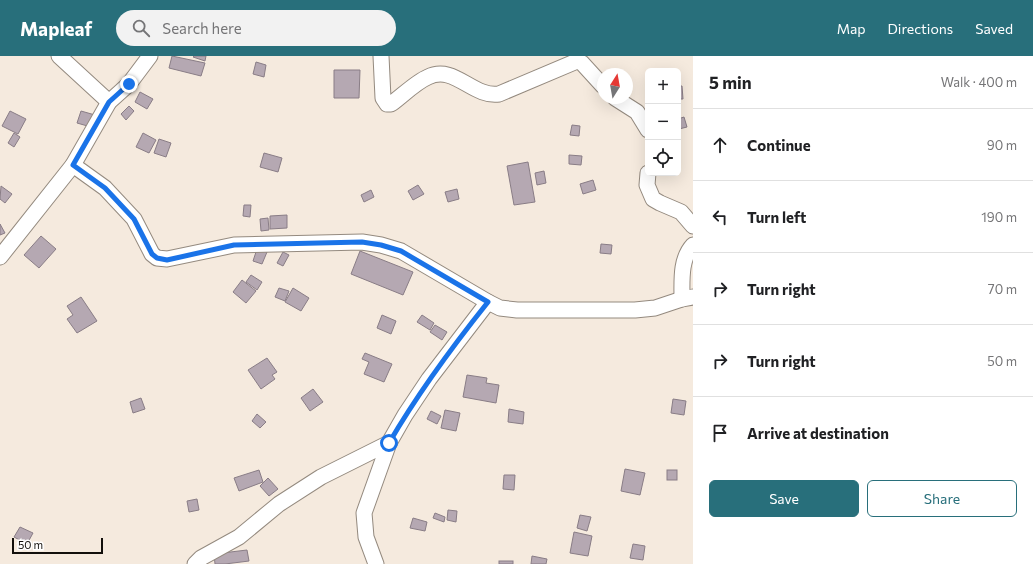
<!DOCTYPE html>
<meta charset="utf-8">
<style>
body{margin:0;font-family:Commissioner,sans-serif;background:#f2f2f2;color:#202124}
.controls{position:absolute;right:12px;top:12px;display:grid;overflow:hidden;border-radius:6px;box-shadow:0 4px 16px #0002}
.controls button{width:36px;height:36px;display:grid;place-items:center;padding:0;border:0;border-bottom:1px solid #e0e0e0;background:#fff;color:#202124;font:20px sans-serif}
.compass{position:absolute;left:597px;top:12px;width:36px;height:36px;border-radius:50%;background:#fff;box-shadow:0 4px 16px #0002;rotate:11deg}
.scale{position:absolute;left:12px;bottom:10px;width:91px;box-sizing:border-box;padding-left:4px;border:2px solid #120f0b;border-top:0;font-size:11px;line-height:14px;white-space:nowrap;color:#120f0b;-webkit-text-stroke:3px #fff;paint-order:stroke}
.stop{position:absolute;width:12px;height:12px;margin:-9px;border:3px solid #1a73e8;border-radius:50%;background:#fff}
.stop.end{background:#1a73e8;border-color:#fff;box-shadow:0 1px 4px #0008}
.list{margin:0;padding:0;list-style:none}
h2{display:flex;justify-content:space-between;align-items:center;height:52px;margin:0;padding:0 16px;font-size:17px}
h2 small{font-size:13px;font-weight:400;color:#757577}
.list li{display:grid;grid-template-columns:26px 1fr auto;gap:12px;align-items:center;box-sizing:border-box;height:72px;padding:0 16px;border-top:1px solid #e0e0e0}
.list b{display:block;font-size:15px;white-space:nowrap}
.list em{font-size:13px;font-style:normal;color:#757577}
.actions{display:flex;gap:8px;padding:12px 16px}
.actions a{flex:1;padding:9px 0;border:1px solid #286f7b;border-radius:6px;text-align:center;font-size:14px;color:#286f7b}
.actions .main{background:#286f7b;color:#fff}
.icon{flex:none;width:22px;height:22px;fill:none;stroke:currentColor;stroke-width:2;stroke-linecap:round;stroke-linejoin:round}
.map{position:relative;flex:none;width:693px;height:508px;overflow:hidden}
header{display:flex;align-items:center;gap:24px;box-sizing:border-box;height:56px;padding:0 20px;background:#286f7b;color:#fff}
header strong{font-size:19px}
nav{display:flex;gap:22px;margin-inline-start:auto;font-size:14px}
.search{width:280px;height:36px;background:#f2f2f2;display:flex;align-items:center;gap:10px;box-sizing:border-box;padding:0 14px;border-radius:22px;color:#757577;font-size:15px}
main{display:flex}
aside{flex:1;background:#fff}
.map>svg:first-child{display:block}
.building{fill:#b5a8b2;stroke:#897d86}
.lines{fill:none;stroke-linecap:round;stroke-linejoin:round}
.minor-casing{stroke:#948a7f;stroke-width:17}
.minor{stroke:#fff;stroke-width:15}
.route{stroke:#1a73e8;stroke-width:5}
</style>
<header>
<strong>Mapleaf</strong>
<div class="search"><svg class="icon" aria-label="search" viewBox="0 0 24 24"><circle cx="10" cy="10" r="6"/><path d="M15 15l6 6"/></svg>Search here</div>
<nav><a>Map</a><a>Directions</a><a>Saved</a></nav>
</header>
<main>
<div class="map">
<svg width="693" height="508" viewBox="0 0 693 508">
<rect width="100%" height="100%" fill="#f5eade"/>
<!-- building -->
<g class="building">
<path d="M172 0 205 7 201 20 169 12Z"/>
<path d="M194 0H206L205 5 193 1Z"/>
<path d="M256 6 266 9 264 21 253 18Z"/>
<path d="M334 14H360L359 42H334Z"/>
<path d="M678 30H682L683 43H678Z"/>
<path d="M140 36 153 43 147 53 135 46Z"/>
<path d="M129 50 134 55 126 64 121 58Z"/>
<path d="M10 55 26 63 18 78 2 70Z"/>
<path d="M81 55 95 59 91 71 77 67Z"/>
<path d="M684 61 687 71 679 73 678 63Z"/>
<path d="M572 69 580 70 579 80 570 79Z"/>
<path d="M14 77 20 81 14 91 8 87Z"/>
<path d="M143 77 156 84 149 97 136 91Z"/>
<path d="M159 83 171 87 166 101 154 97Z"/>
<path d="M264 97 282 102 278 116 260 111Z"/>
<path d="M569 99 582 100 581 109 569 108Z"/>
<path d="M528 106 535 146 514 149 507 110Z"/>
<path d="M544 115 546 127 537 129 535 117Z"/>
<path d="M593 124 596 134 583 138 580 128Z"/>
<path d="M418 129 424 138 413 144 408 135Z"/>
<path d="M1 130 12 138 5 147 0 143Z"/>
<path d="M457 133 459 143 448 146 445 136Z"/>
<path d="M371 134 374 141 364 146 361 139Z"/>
<path d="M244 149H251L250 161 243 160Z"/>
<path d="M287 159V172L270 173V160Z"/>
<path d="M268 162 269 174 261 175 260 163Z"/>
<path d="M0 168 5 177 0 179Z"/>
<path d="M41 180 56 193 39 212 24 199Z"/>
<path d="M601 188 612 189 611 198 600 197Z"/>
<path d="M257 193 267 196 262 208 253 205Z"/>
<path d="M360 195 413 216 403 239 351 218Z"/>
<path d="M283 196 289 199 283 210 277 207Z"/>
<path d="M251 219 262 226 257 234 246 226Z"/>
<path d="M242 224 256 235 246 247 233 236Z"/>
<path d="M279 232 289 235 285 245 275 241Z"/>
<path d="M293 232 309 242 301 255 285 246Z"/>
<path d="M81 241 97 265 77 277 67 263 73 259 67 250Z"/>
<path d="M382 259 396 265 391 278 377 272Z"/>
<path d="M422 259 434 267 430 274 417 266Z"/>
<path d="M435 269 447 276 442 284 430 276Z"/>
<path d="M365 297 392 308 384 326 364 318 369 306 362 303Z"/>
<path d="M267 302 277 316 272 319 275 323 261 333 248 314Z"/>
<path d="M467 319 487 322 486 327 499 329 496 347 463 341Z"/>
<path d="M313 333 323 346 310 355 301 342Z"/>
<path d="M141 342 145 353 133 357 130 346Z"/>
<path d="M673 343 686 345 684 359 671 357Z"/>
<path d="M509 353 524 356 523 368 508 366Z"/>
<path d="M445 354 460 357 456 375 441 372Z"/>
<path d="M431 355 441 360 437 368 427 363Z"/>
<path d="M257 358 266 366 260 372 252 365Z"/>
<path d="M625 413 645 417 640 439 621 435Z"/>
<path d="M259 414 263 426 239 435 234 422Z"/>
<rect x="667" y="414" width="10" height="10"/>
<path d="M504 419H515L514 434 503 433Z"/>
<path d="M268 422 278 433 269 440 260 430Z"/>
<path d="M197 443 199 454 189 456 187 445Z"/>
<path d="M448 454 457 455 456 466 447 464Z"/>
<path d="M435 457 445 461 444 466 433 462Z"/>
<path d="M580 459 591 461 587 475 577 472Z"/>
<path d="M413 462 427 466 425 475 410 472Z"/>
<path d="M20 471 33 477 27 488 14 481Z"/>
<path d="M574 476 592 480 588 500 570 497Z"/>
<path d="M633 488 645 490 643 504 630 502Z"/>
<path d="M247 494 249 505 225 508H215L214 498Z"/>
<path d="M532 500 547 503 546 508H531Z"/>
<rect x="499" y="505" width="14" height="3"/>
</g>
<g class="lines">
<!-- minor casing -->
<g class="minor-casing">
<g id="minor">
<path d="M59 0 109 46"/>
<path d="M381 0 383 42 387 48H391C402 40 416 26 428 21 454 8 473 42 499 38L577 5 582 7 603 30"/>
<path d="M615 42 637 56 648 74"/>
<path d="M73 109 105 132 134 163 152 198 157 202 167 203 234 189 362 186 381 189 401 195 488 246 500 252 517 254H635L655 252 682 243 693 241"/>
<path d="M648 117 647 129 653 143 660 147 681 156 693 170"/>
<path d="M0 201 73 109 109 46 129 28 150 0"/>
<path d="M682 243C682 225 680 203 693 189"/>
<path d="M195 508 201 502 239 481 279 448 321 421 389 387"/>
<path d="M376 508 366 481 364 457 389 387 405 359 429 323 488 246"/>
</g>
</g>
<!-- minor -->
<use href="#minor" class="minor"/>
</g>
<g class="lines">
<!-- route -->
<path class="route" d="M129 28 109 46 73 109 105 132 134 163 152 198 157 202 167 204 234 189 362 186 381 189 401 195 488 246C452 291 418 337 389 387"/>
</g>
</svg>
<div class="controls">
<button>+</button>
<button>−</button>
<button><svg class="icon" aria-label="locate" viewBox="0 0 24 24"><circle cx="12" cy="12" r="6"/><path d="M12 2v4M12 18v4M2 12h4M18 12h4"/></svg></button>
</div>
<svg class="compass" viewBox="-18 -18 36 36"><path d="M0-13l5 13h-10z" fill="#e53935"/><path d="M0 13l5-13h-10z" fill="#757577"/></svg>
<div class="scale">50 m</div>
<div class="stop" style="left:389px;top:387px"></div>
<div class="stop end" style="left:129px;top:28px"></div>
</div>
<aside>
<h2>5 min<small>Walk · 400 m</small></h2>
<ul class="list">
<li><svg class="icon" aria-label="ahead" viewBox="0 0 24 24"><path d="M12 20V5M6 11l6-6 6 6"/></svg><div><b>Continue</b></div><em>90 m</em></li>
<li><svg class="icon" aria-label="left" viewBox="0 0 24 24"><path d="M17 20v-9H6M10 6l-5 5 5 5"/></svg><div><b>Turn left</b></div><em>190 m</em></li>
<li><svg class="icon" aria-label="right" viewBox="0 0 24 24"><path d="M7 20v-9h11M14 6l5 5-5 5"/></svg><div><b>Turn right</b></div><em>70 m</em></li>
<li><svg class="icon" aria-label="right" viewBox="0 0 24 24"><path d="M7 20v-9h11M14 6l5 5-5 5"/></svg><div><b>Turn right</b></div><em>50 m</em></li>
<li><svg class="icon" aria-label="arrive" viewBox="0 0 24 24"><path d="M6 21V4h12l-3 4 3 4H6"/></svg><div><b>Arrive at destination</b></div></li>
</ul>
<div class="actions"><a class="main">Save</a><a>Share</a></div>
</aside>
</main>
